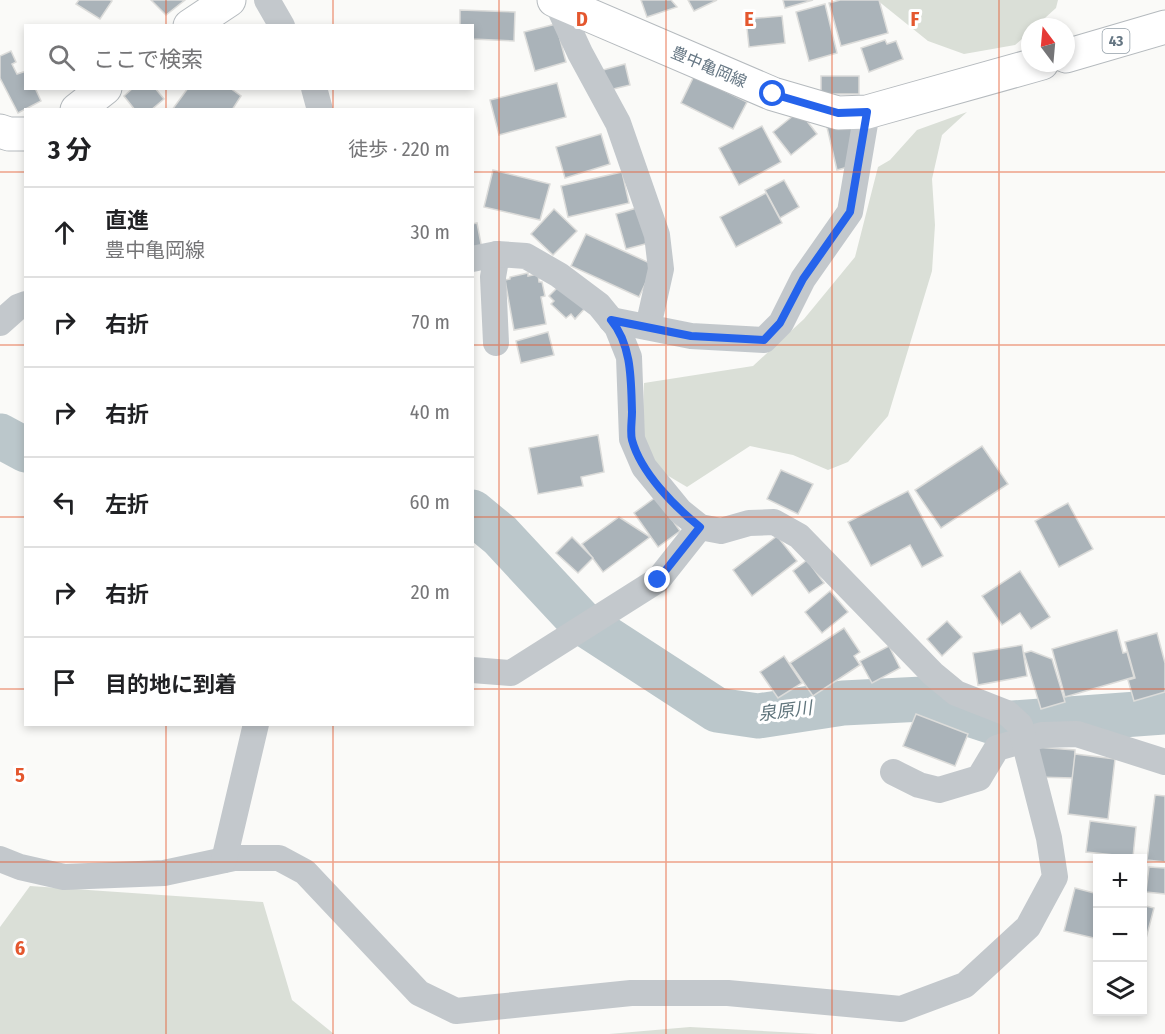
<!DOCTYPE html>
<html lang="ja">
<meta charset="utf-8">
<style>
body{margin:0;font-family:"Fira Sans Condensed","Noto Sans JP",sans-serif;background:#f2f2f2;color:#202124}
.controls{position:absolute;right:18px;bottom:18px;display:grid;overflow:hidden;border-radius:0px;box-shadow:0 3px 9px #0003}
.controls button{width:54px;height:54px;display:grid;place-items:center;padding:0;border:0;border-bottom:2px solid #e0e0e0;background:#fff;color:#202124;font:30px sans-serif}
.compass{position:absolute;left:1021px;top:18px;width:54px;height:54px;border-radius:50%;background:#fff;box-shadow:0 3px 9px #0003;rotate:344deg}
.stop{position:absolute;width:18px;height:18px;margin:-14px;border:4px solid #2563eb;border-radius:50%;background:#fff}
.stop.end{background:#2563eb;border-color:#fff;box-shadow:0 2px 6px #0008}
.list{margin:0;padding:0;list-style:none}
h2{display:flex;justify-content:space-between;align-items:center;height:78px;margin:0;padding:0 24px;font-size:26px}
h2 small{font-size:20px;font-weight:400;color:#757577}
.list li{display:grid;grid-template-columns:39px 1fr auto;gap:18px;align-items:center;box-sizing:border-box;height:90px;padding:0 24px;border-top:2px solid #e0e0e0}
.list b{display:block;font-size:22px;white-space:nowrap}
.list p{margin:0;font-size:20px;white-space:nowrap;color:#757577}
.list em{font-size:20px;font-style:normal;color:#757577}
.icon{flex:none;width:33px;height:33px;fill:none;stroke:currentColor;stroke-width:2;stroke-linecap:round;stroke-linejoin:round}
.map{position:relative;flex:none;width:1165px;height:1034px;overflow:hidden}
.search{position:absolute;background:#fff;box-shadow:0 3px 9px #0003;left:24px;top:24px;width:450px;height:66px;display:flex;align-items:center;gap:15px;box-sizing:border-box;padding:0 21px;border-radius:0px;color:#757577;font-size:22px}
.panel{position:absolute;background:#fff;box-shadow:0 3px 9px #0003;left:24px;top:108px;width:450px;height:618px;border-radius:0px}
.map>svg:first-child{display:block}
.green{fill:#dadfd7}
.lines{fill:none;stroke-linecap:round;stroke-linejoin:round}
.river{stroke:#bbc7cb;stroke-width:45}
.building{fill:#aab3b9;stroke:#dcdcda;stroke-width:1.5}
.primary-casing{stroke:#b5babe;stroke-width:35}
.street{stroke:#c3c8cc;stroke-width:26}
.primary{stroke:#fff;stroke-width:33}
.route{stroke:#2563eb;stroke-width:8}
.grid{fill:none;stroke:#e4572e;stroke-width:1.5;stroke-opacity:0.55}
.labels{text-anchor:middle;dominant-baseline:central;stroke-width:6;stroke-linejoin:round;paint-order:stroke}
.shield{fill:#fff;stroke:#939fa8;stroke-width:1.5}
.shield-label{font-size:15px;font-weight:bold;fill:#657683}
.street-label{font-size:16px;fill:#657683;stroke:#fff}
.water-label{font-size:18px;font-style:italic;fill:#60757c;stroke:#fff}
.grid-label{font-size:20px;text-anchor:middle;font-weight:bold;fill:#e4572e;stroke:#fff;stroke-width:6;stroke-linejoin:round;paint-order:stroke}
</style>
<div class="map">
<svg width="1165" height="1034" viewBox="0 0 1165 1034">
<rect width="100%" height="100%" fill="#fafaf8"/>
<!-- green -->
<g class="green">
<path d="M877 0H1058L1056 8 1035 27H1030V32L1015 45 964 54 928 41Z"/>
<path d="M967 112 942 135 932 179 935 225 932 271 888 416 848 462 828 470 793 455 750 446 687 487 660 471 642 440 644 383 753 366 804 319 855 257 878 167 890 160 917 130Z"/>
<path d="M30 886 263 902 292 1000 334 1034H0V927Z"/>
<path d="M690 1027 818 1034H609Z"/>
</g>
<g class="lines">
<!-- river -->
<g class="river">
<path d="M0 436 26 450"/>
<path d="M472 512 500 535 580 621 717 710 758 716 843 703 923 699 999 724 1165 712"/>
</g>
</g>
<!-- building -->
<g class="building">
<path d="M79 0H110L112 1 100 19 76 4Z"/>
<path d="M151 0H185L166 15Z"/>
<path d="M641 0H671L677 7 647 17Z"/>
<path d="M688 0H717L694 11Z"/>
<path d="M783 0H813L785 8Z"/>
<path d="M840 0H879L888 33 841 46 829 3Z"/>
<path d="M825 4 837 53 809 61 796 12Z"/>
<path d="M460 10 515 12 514 41 472 39V26H460Z"/>
<path d="M782 16 785 43 749 47 746 19Z"/>
<path d="M556 24 566 62 535 71 524 32Z"/>
<path d="M885 40 887 44 896 41 903 59 869 72 861 48Z"/>
<path d="M11 51 16 62 12 64 17 74 26 71V88H35L41 101 18 113 0 78V56Z"/>
<path d="M625 64 630 85 609 90 603 70Z"/>
<path d="M694 76 747 102 733 129 681 103Z"/>
<rect x="821" y="76" width="38" height="18"/>
<path d="M557 83 566 117 499 135 490 100Z"/>
<path d="M133 88H155L164 99 151 110H135L124 96Z"/>
<path d="M188 88H230L241 96 232 110H172Z"/>
<path d="M799 111 817 134 791 155 773 132Z"/>
<path d="M826 123 855 129 852 166 837 170Z"/>
<path d="M762 126 781 162 739 185 719 148Z"/>
<path d="M601 134 610 164 565 178 556 147Z"/>
<path d="M493 170 550 184 540 220 484 207Z"/>
<path d="M622 172 629 203 568 217 561 186Z"/>
<path d="M784 180 799 207 780 218 765 190Z"/>
<path d="M766 193 782 223 736 247 720 217Z"/>
<path d="M640 207 649 243 626 249 616 214Z"/>
<path d="M554 209 577 231 553 255 531 234Z"/>
<path d="M477 223 482 249 472 251V224Z"/>
<path d="M586 234 654 265 639 297 571 266Z"/>
<path d="M528 273V276L538 274 539 282H542L545 296 541 297 546 324 514 330 505 280 510 279V277Z"/>
<path d="M562 283 587 306 575 319 571 314 566 318 551 304 554 301 549 296Z"/>
<path d="M548 332 554 355 521 363 516 341Z"/>
<path d="M598 435 604 472 581 477 583 486 538 494 529 448Z"/>
<path d="M982 446 1008 484 941 528 915 490Z"/>
<path d="M781 470 813 484 798 514 767 499Z"/>
<path d="M908 491 943 556 922 567 910 545 871 566 848 522Z"/>
<path d="M656 497 680 531 658 547 634 513Z"/>
<path d="M1068 503 1093 549 1059 567 1035 521Z"/>
<path d="M619 517 650 537 603 572 582 544Z"/>
<path d="M777 536 797 561 752 596 733 570Z"/>
<path d="M572 537 593 558 578 573 556 553Z"/>
<path d="M807 560 824 583 809 593 793 571Z"/>
<path d="M1020 571 1050 617 1031 629 1020 613 1002 625 982 596Z"/>
<path d="M830 591 848 612 822 633 805 612Z"/>
<path d="M947 621 962 637 942 656 927 639Z"/>
<path d="M844 628 860 652 854 656 860 665 813 696 790 663Z"/>
<path d="M1117 630 1123 653 1127 652 1134 677 1065 697 1052 649Z"/>
<path d="M1157 633 1165 663V692L1134 701 1128 680 1135 678 1125 642Z"/>
<path d="M1022 645 1027 676 978 685 973 653Z"/>
<path d="M889 646 900 668 872 683 860 661Z"/>
<path d="M1031 651 1052 659 1065 702 1041 709 1024 653Z"/>
<path d="M784 656 802 683 778 698 760 672Z"/>
<path d="M916 714 968 734 955 766 903 746Z"/>
<path d="M1036 747 1075 750 1074 778 1035 777Z"/>
<path d="M1075 754 1115 759 1108 819 1068 814Z"/>
<path d="M1155 795 1165 796V862L1147 860Z"/>
<path d="M1090 821 1136 827 1133 857 1086 852Z"/>
<path d="M1149 867 1165 868V894L1146 892Z"/>
<path d="M1075 888 1098 894V939L1064 931Z"/>
<path d="M1142 905 1154 908 1143 950H1142Z"/>
</g>
<g class="lines">
<!-- primary casing -->
<g class="primary-casing">
<g id="primary">
<path d="M554 0 773 94 838 113 867 112 1042 63"/>
<path d="M190 26 229 0"/>
<path d="M1066 56 1165 27"/>
<path d="M77 110 105 88"/>
<path d="M0 131 9 134H26"/>
</g>
</g>
<!-- street -->
<g class="street">
<path d="M267 0 282 26"/>
<path d="M556 1 580 53 618 123 657 235 661 269 648 327"/>
<path d="M314 88 320 110"/>
<path d="M611 320 691 336 764 340 781 323 803 279 850 212 867 112"/>
<path d="M0 323 18 307 26 304"/>
<path d="M496 343 493 277 497 254"/>
<path d="M472 670 511 673 658 580 700 527"/>
<path d="M893 772 919 785 939 790 979 778 997 748 1042 735 1077 734 1165 762"/>
<path d="M0 859 20 867 64 877 164 873 234 858H279L305 872 419 993 456 1011 631 993H728L901 1009 965 985 1028 927 1055 877 1049 838 1020 725 1007 713 956 693 933 674 799 536 774 522 749 523 721 531 700 527 680 511 644 467 632 439 629 357 617 327 599 305 559 275 526 256 497 254 472 259"/>
<path d="M224 860 256 724"/>
</g>
<!-- primary -->
<use href="#primary" class="primary"/>
</g>
<g class="lines">
<!-- route -->
<path class="route" d="M658 580 700 527C675 507 641 473 632 440 630 432 632 421 632 412 631 381 632 345 611 320L691 336 764 340 780 323 803 279 850 212 867 112 838 113 773 94"/>
</g>
<!-- grid -->
<path class="grid" d="M166 0V26M333 0V26M499 0V1034M666 0V1034M832 0V1034M999 0V1034M166 88V110M333 88V110M0 172H26M472 172H1165M0 345H26M472 345H1165M0 517H26M472 517H1165M0 689H26M472 689H1165M166 724V1034M333 724V1034M0 862H1098M1142 862H1165"/>
<g class="labels">
<!-- shield labels -->
<rect class="shield" x="1102.5" y="29" width="27" height="24" rx="4.5"/>
<g class="shield-label">
<text x="1116" y="41">43</text>
</g>
<!-- street labels -->
<g class="street-label">
<text transform="translate(709 67) rotate(23)">豊中亀岡線</text>
</g>
<!-- water labels -->
<g class="water-label">
<text transform="translate(785 711) rotate(-7)">泉原川</text>
</g>
</g>
<g class="grid-label">
<text x="582" y="26">D</text>
<text x="749" y="26">E</text>
<text x="915" y="26">F</text>
<text x="20" y="782">5</text>
<text x="20" y="955">6</text>
</g>
</svg>
<div class="controls">
<button>+</button>
<button>−</button>
<button><svg class="icon" aria-label="layers" viewBox="0 0 24 24"><path d="M12 4l9 5-9 5-9-5zM3 14l9 5 9-5"/></svg></button>
</div>
<svg class="compass" viewBox="-18 -18 36 36"><path d="M0-13l5 13h-10z" fill="#e53935"/><path d="M0 13l5-13h-10z" fill="#757577"/></svg>
<div class="stop" style="left:773px;top:94px"></div>
<div class="stop end" style="left:658px;top:580px"></div>
<div class="search"><svg class="icon" aria-label="search" viewBox="0 0 24 24"><circle cx="10" cy="10" r="6"/><path d="M15 15l6 6"/></svg>ここで検索</div>
<section class="panel">
<h2>3 分<small>徒歩 · 220 m</small></h2>
<ul class="list">
<li><svg class="icon" aria-label="ahead" viewBox="0 0 24 24"><path d="M12 20V5M6 11l6-6 6 6"/></svg><div><b>直進</b><p>豊中亀岡線</p></div><em>30 m</em></li>
<li><svg class="icon" aria-label="right" viewBox="0 0 24 24"><path d="M7 20v-9h11M14 6l5 5-5 5"/></svg><div><b>右折</b></div><em>70 m</em></li>
<li><svg class="icon" aria-label="right" viewBox="0 0 24 24"><path d="M7 20v-9h11M14 6l5 5-5 5"/></svg><div><b>右折</b></div><em>40 m</em></li>
<li><svg class="icon" aria-label="left" viewBox="0 0 24 24"><path d="M17 20v-9H6M10 6l-5 5 5 5"/></svg><div><b>左折</b></div><em>60 m</em></li>
<li><svg class="icon" aria-label="right" viewBox="0 0 24 24"><path d="M7 20v-9h11M14 6l5 5-5 5"/></svg><div><b>右折</b></div><em>20 m</em></li>
<li><svg class="icon" aria-label="arrive" viewBox="0 0 24 24"><path d="M6 21V4h12l-3 4 3 4H6"/></svg><div><b>目的地に到着</b></div></li>
</ul>
</section>
</div>
